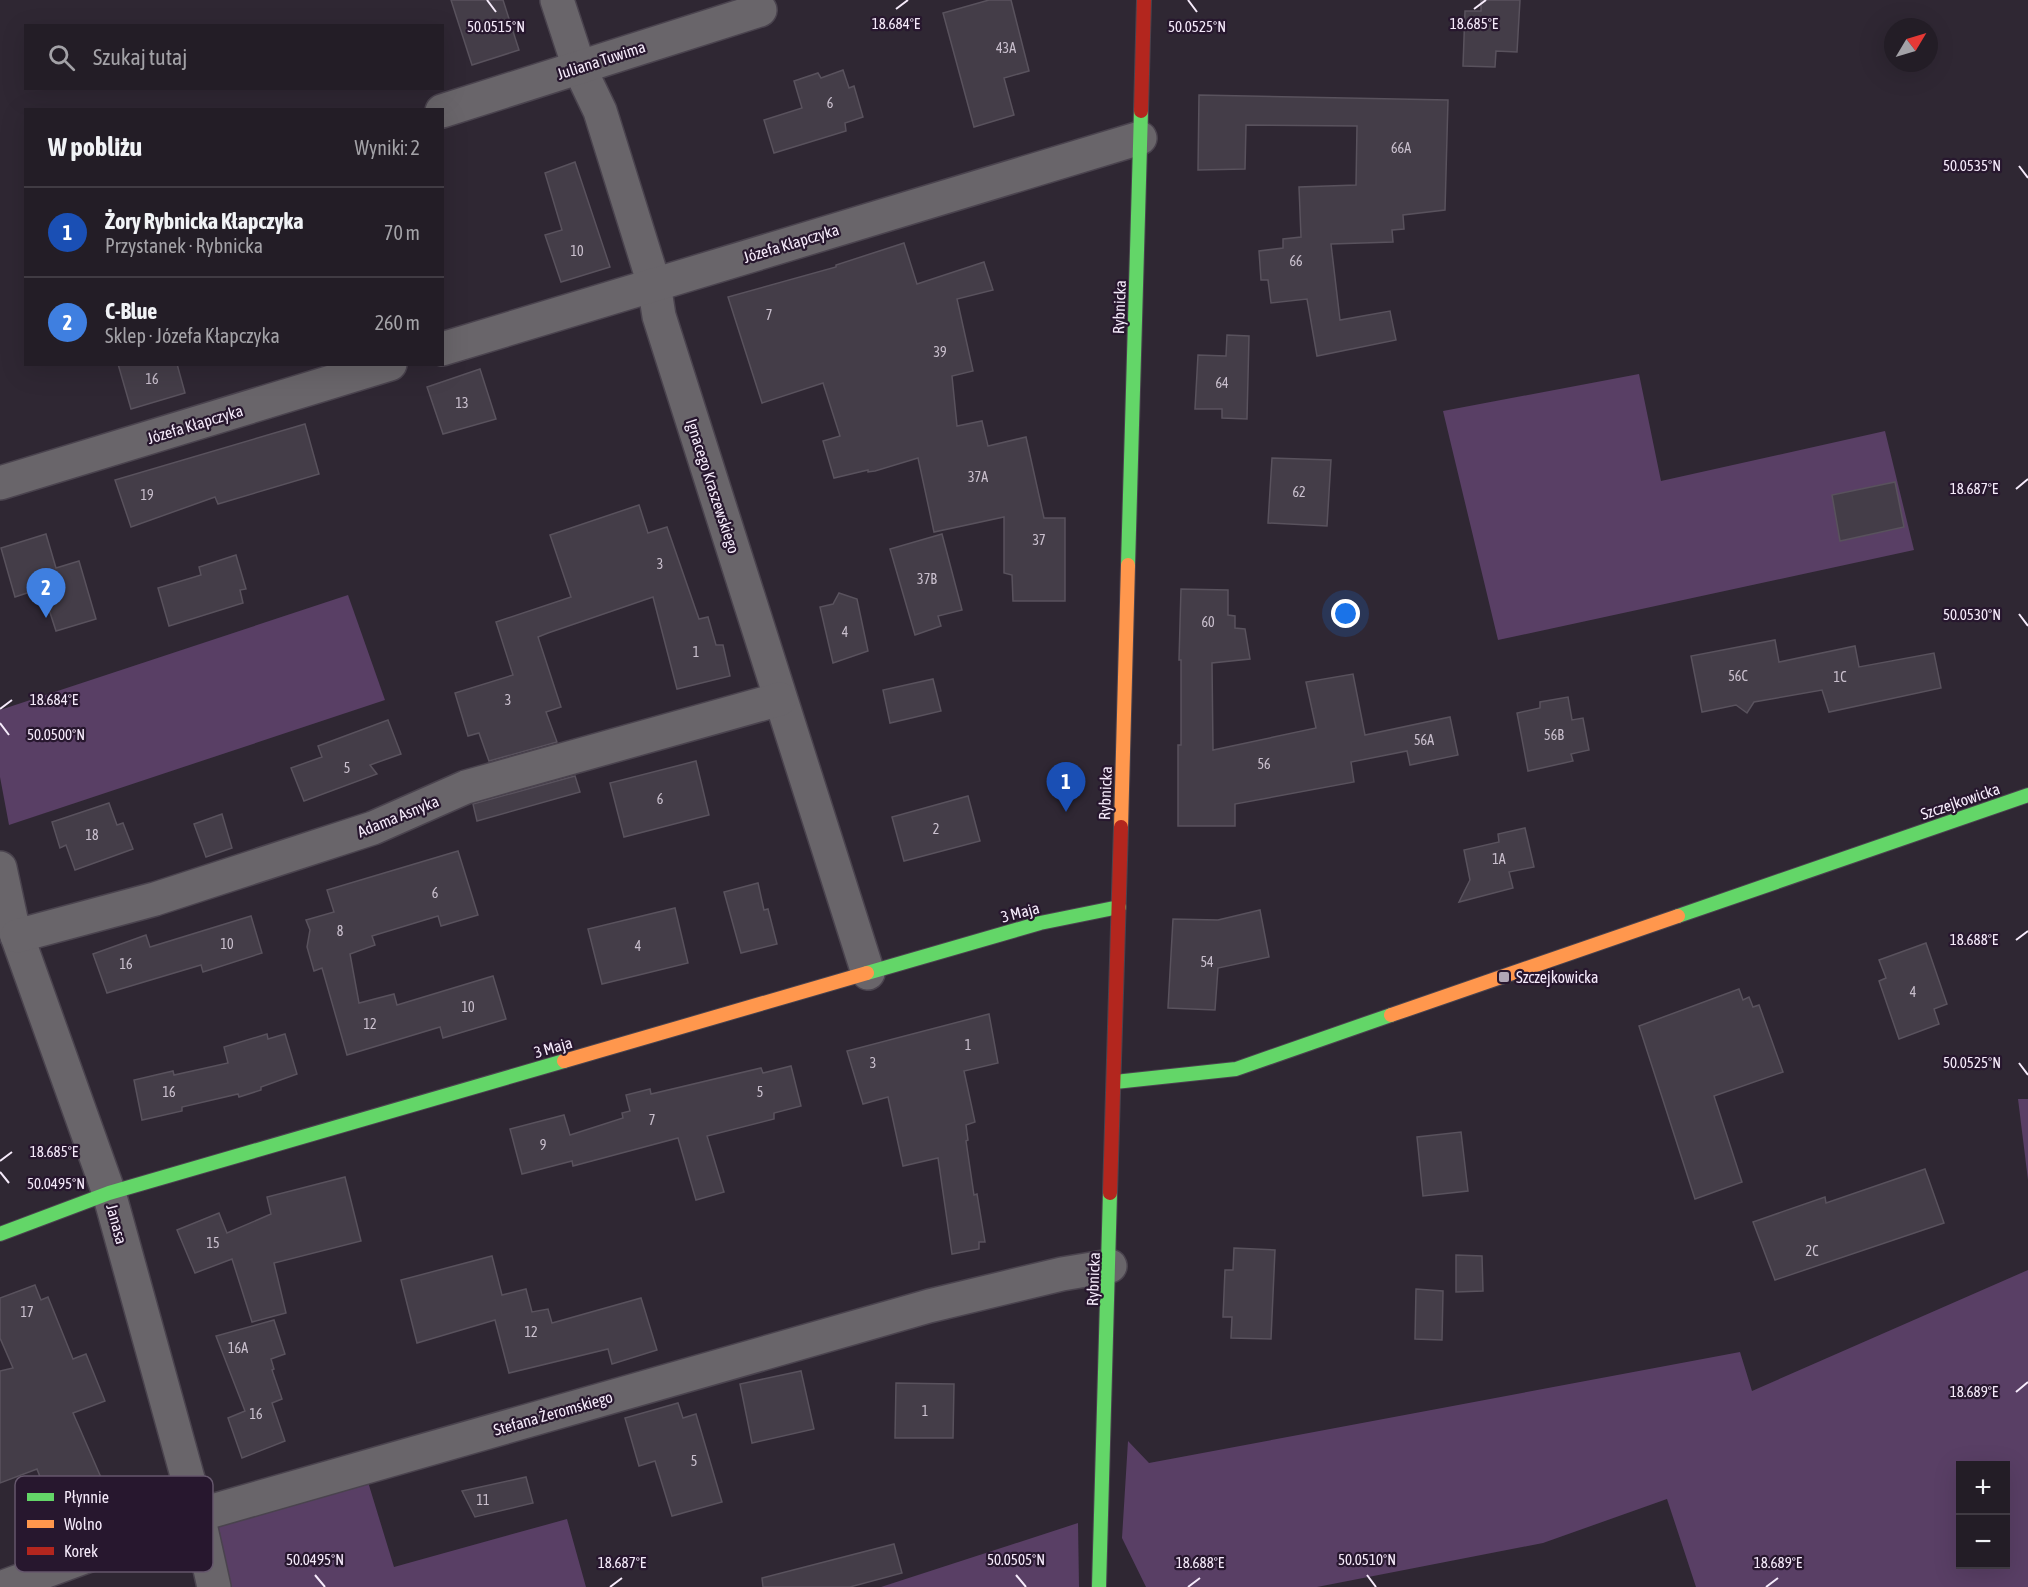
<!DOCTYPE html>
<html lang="pl">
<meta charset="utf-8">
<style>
body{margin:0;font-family:"Asap Condensed",sans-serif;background:#2b262e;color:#f1f3f6}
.controls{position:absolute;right:18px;bottom:18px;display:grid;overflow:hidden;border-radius:0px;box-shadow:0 6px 24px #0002}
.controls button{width:54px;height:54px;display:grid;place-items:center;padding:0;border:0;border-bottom:2px solid #403b43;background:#231d26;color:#f1f3f6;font:30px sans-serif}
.compass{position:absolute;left:1884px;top:18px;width:54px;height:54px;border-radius:50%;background:#231d26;box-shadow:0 6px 24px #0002;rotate:52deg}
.you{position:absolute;left:1346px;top:614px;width:21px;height:21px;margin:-15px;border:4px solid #fff;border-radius:50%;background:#1a73e8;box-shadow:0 0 0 9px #1a73e833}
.badge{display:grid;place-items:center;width:39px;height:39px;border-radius:50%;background:#d93025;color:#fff;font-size:20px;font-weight:700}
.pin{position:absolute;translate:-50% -50px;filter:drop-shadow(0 2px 3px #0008)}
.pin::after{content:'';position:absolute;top:32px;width:21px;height:18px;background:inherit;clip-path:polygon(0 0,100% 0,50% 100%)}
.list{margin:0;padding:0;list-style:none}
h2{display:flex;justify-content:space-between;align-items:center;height:78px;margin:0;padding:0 24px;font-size:26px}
h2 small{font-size:20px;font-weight:400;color:#a3a2a7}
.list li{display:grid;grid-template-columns:39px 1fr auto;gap:18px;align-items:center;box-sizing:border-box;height:90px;padding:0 24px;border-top:2px solid #403b43}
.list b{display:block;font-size:22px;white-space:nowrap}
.list p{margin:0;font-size:20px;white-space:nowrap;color:#a3a2a7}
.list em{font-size:20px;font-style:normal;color:#a3a2a7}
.icon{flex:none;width:33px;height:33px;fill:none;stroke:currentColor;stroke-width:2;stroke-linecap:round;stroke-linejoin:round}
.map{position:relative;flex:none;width:2028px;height:1587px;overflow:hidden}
.search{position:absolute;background:#231d26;box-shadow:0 6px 24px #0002;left:24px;top:24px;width:420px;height:66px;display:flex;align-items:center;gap:15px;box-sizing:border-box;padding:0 21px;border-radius:0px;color:#a3a2a7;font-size:22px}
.panel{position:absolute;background:#231d26;box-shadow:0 6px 24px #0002;left:24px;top:108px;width:420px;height:258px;border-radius:0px}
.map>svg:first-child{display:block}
.green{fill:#593f65;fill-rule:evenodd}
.building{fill:#443d48;stroke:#59525d;stroke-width:1.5}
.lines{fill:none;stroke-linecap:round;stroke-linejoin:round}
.street-casing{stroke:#4a434e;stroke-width:36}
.fast-casing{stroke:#4a434e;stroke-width:16}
.slow-casing{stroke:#4a434e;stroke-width:16}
.jam-casing{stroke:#4a434e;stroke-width:16}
.street{stroke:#69656a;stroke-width:33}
.fast{stroke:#63d668;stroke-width:14}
.slow{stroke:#ff974d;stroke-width:14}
.jam{stroke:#b3261e;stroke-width:14}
.ticks{fill:none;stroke:#f6ebfb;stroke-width:2}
.poi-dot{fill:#b0a6b5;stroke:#27172e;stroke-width:2}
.labels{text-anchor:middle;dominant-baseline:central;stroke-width:4.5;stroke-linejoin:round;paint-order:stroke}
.number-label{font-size:14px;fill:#cac0ce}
.street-label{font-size:16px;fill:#f6ebfb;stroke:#27172e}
.poi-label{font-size:16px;fill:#f6ebfb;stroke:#27172e;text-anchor:start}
.key{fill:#27172e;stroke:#65576c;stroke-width:1.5}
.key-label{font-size:16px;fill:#f6ebfb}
.ticks-label{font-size:15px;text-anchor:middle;fill:#f6ebfb;stroke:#27172e;stroke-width:4.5;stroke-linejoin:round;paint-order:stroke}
</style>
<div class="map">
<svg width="2028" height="1587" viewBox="0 0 2028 1587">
<rect width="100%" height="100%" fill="#2f2733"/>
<!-- green -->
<g class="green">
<path d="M1639 374 1661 481 1885 431 1914 550 1498 640 1443 411Z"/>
<path d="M348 595 385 700 9 825 0 777V710Z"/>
<path d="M2018 1099H2028V1180Z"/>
<path d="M2028 1270V1587H1696L1667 1499 1543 1543 1317 1587H1146L1122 1538 1128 1441 1149 1463 1740 1352 1752 1391ZM1960 1466H2006V1564H1960Z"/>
<path d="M368 1482 394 1567 567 1519 586 1587H227L214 1522Z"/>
<path d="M1078 1523 1079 1587H881Z"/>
</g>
<!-- building -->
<g class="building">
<path d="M451 0H503L519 50 472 65Z"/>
<path d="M989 0H1011L1029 71 1004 78 1014 115 974 127 943 13Z"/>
<path d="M1481 0H1520L1517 52 1496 51 1495 67 1463 66 1465 11H1481Z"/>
<path d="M843 70 849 88 854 86 863 117 845 123 846 131 774 153 764 120 802 108 794 81 818 73 821 78Z"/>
<path d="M1199 95 1448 100 1445 210 1403 215 1404 229 1392 230 1393 242 1331 244 1340 320 1390 311 1396 340 1317 356 1307 299 1271 303 1268 280H1261L1259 251 1283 248V239L1301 237 1299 187 1356 185 1357 126 1246 125 1245 169 1198 170Z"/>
<path d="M575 162 610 267 561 282 545 235 562 230 545 173Z"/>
<path d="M904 243 917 284 984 262 993 290 957 299 973 371 952 376 957 426 982 421 988 446 1026 437 1044 518H1065V601H1013L1012 575 1004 573V517L934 532 918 458 875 471 868 472V470L834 478 823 441 840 436 823 383 762 403 728 297 836 267V265Z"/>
<path d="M1227 335 1249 336 1247 419 1222 418V409H1195L1198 355 1226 356Z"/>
<path d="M118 364H177L185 393 131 409Z"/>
<path d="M480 369 496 419 443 434 427 387Z"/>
<path d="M305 424 319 474 218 504 215 497 131 527 115 480Z"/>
<path d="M1272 458 1331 460 1327 526 1268 523Z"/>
<path d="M1895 482 1904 527 1840 541 1832 495Z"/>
<path d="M639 505 648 533 667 527 699 619 708 617 716 645H723L730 676 677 689 653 597 548 633 538 637 561 707 546 712 557 742 489 761 479 733 468 736 455 693 513 675 496 622 571 597 550 535Z"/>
<path d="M46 534 56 568 79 561 96 619 56 631 42 588 15 597 1 548Z"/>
<path d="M942 534 962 610 938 616 941 626 915 635 890 549Z"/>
<path d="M236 555 246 589 240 590 243 603 169 626 158 588 201 575 199 567Z"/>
<path d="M1181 589 1228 590V615L1235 616V628L1245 629 1250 659 1212 663 1213 750 1316 728 1306 682 1353 674 1365 735 1450 717 1458 755 1410 765 1407 751 1351 762 1354 782 1235 804V826H1178V745H1181V660H1179Z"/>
<path d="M839 593 857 599 868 651 833 663 820 607 833 604Z"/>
<path d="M1775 640 1779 662 1855 646 1859 667 1934 653 1941 688 1829 712 1822 690 1754 702 1747 713 1736 705 1702 712 1691 656Z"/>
<path d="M933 679 941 711 890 723 883 690Z"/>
<path d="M1568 697 1572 720 1583 718 1589 750 1571 754 1573 761 1528 771 1517 713 1540 708V702Z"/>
<path d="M388 720 401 754 370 765 377 774 304 801 291 768 322 757 318 746Z"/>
<path d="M696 761 709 815 624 837 610 783Z"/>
<path d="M575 776 580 792 477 821 473 804Z"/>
<path d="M968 796 980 841 904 861 892 817Z"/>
<path d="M109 803 117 825 123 823 133 849 75 870 66 845 60 848 52 822Z"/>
<path d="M222 814 232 848 206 857 194 824Z"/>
<path d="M1525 828 1534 867 1509 872 1513 888 1459 902 1470 880 1464 850 1499 842 1498 834Z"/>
<path d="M458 851 478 915 441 926 438 916 372 936 375 945 350 954 359 1003 394 994 397 1005 493 976 506 1019 443 1038 440 1027 347 1055 322 968 314 971 307 947 310 930 306 920 334 912 327 890Z"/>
<path d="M758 883 764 910 768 909 777 944 741 953 724 892Z"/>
<path d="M675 908 688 963 602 984 588 929Z"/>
<path d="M1260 910 1269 957 1218 968 1215 1010 1168 1008 1173 919 1218 920Z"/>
<path d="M251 916 262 953 203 972 201 965 107 993 93 954 146 935 150 947Z"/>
<path d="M1926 943 1947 1004 1934 1009 1939 1024 1899 1039 1879 981 1886 978 1879 960Z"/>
<path d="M1739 989 1743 1000 1749 997 1753 1007 1759 1005 1783 1072 1714 1096 1742 1182 1695 1199 1639 1026Z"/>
<path d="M989 1014 998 1063 964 1071 975 1122 966 1125 968 1140 966 1141 974 1195 977 1194 985 1242H979V1249L952 1254 938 1158 903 1166 888 1097 863 1104 847 1051Z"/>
<path d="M267 1034 268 1039 285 1034 297 1074 261 1087V1090L239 1097 238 1094 182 1107V1111L142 1120 134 1080 173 1071 174 1075 228 1063 224 1047Z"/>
<path d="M791 1066 801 1106 774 1113V1119L707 1136 724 1192 696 1200 678 1138 573 1166 572 1161 522 1174 510 1129 564 1115 570 1135 623 1118 622 1113 630 1111 626 1095 650 1089 651 1094 761 1068 763 1073Z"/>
<path d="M1461 1132 1468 1191 1423 1196 1417 1137Z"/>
<path d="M1925 1169 1944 1223 1775 1280 1753 1222 1825 1197 1826 1203Z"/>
<path d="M345 1177 361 1241 274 1263 286 1313 252 1322 232 1259 195 1273 177 1230 219 1213 227 1233 271 1214 267 1197Z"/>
<path d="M1234 1248 1275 1250 1271 1339 1231 1338 1232 1317H1223L1225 1270H1233Z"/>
<path d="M1456 1255 1482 1256 1483 1291 1456 1292Z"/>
<path d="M492 1256 502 1295 526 1289 532 1312 548 1309 552 1323 641 1298 657 1350 612 1364 608 1349 509 1373 495 1320 417 1343 401 1280Z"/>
<path d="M35 1285 41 1300 48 1297 73 1359 86 1354 105 1401 73 1413 103 1482 109 1503 57 1522 37 1469 0 1483V1371L13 1368 0 1338V1298Z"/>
<path d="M1416 1289 1443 1291 1442 1340 1415 1339Z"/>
<path d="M274 1320 285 1354 271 1359 274 1369 272 1370 282 1399 272 1403 285 1441 242 1458 228 1418 245 1411 216 1336Z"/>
<path d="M801 1371 814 1429 752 1443 740 1384Z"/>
<path d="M896 1383 954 1384 953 1438H895Z"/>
<path d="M678 1403 683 1418 696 1414 722 1502 672 1516 655 1461 639 1466 625 1418Z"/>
<path d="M526 1477 533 1503 475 1517 462 1491Z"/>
<path d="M894 1544 902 1573 850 1587H763L762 1578Z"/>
</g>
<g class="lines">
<!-- street casing -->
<g class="street-casing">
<g id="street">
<path d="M557 0 579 67 600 111 654 284 659 316 868 973"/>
<path d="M442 111 760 10"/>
<path d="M442 349 1140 138"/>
<path d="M0 483 390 364"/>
<path d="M0 868 11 919 109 1193 198 1515 214 1587"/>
<path d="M17 936 155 899 373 828 466 787 780 699"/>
<path d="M3 1587 198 1515 929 1306 1062 1274 1110 1266"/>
</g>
</g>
<!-- fast casing -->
<g class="fast-casing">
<g id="fast">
<path d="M1128 565 1141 111"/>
<path d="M1678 916 2028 795"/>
<path d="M867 973 1040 923 1119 907"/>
<path d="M1115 1082 1236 1069 1391 1015"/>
<path d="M0 1234 109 1193 564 1061"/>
<path d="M1099 1587 1110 1193"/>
</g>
</g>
<!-- slow casing -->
<g class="slow-casing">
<g id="slow">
<path d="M1121 827 1128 565"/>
<path d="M1391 1015 1678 916"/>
<path d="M564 1061 867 973"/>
</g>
</g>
<!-- jam casing -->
<g class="jam-casing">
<g id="jam">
<path d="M1141 111 1144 0"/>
<path d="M1110 1193 1121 827"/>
</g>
</g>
<!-- street -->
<use href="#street" class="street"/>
<!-- fast -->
<use href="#fast" class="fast"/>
<!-- slow -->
<use href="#slow" class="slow"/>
<!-- jam -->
<use href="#jam" class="jam"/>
</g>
<!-- ticks -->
<path class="ticks" d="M487 0 496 12M1188 0 1197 12M896 9 908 0M1474 9 1486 0M2019 166 2028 178M2016 489 2028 479M2019 614 2028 626M0 709 12 700M0 723 9 735M2016 940 2028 931M2019 1063 2028 1075M0 1161 12 1152M0 1172 9 1183M2016 1392 2028 1382M315 1575 325 1587M1016 1575 1026 1587M1367 1575 1376 1587M610 1587 622 1578M1188 1587 1200 1578M1766 1587 1778 1578"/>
<!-- markers -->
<rect class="poi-dot" x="1498" y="971" width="12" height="12" rx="3"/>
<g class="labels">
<!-- number labels -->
<g class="number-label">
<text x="1006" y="48">43A</text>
<text x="830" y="103">6</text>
<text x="1401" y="148">66A</text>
<text x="577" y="251">10</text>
<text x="1296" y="261">66</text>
<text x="769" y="315">7</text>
<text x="940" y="352">39</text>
<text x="152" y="379">16</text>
<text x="1222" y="383">64</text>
<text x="462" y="403">13</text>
<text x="978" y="477">37A</text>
<text x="1299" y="492">62</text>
<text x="147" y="495">19</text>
<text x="1039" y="540">37</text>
<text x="660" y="564">3</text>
<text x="927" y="579">37B</text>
<text x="1208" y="622">60</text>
<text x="845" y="632">4</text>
<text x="696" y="652">1</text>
<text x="1738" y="676">56C</text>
<text x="1840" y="677">1C</text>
<text x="508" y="700">3</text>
<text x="1554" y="735">56B</text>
<text x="1424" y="740">56A</text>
<text x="1264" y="764">56</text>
<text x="347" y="768">5</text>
<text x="660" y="799">6</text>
<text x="936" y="829">2</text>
<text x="92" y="835">18</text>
<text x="1499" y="859">1A</text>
<text x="435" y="893">6</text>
<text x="340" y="931">8</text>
<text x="227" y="944">10</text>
<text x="638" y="946">4</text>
<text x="1207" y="962">54</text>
<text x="126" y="964">16</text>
<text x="1913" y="992">4</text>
<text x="468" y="1007">10</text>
<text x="370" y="1024">12</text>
<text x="968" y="1045">1</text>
<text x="873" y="1063">3</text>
<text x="169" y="1092">16</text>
<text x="760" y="1092">5</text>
<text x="652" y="1120">7</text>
<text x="543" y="1145">9</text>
<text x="213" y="1243">15</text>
<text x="1812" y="1251">2C</text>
<text x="27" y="1312">17</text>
<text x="531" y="1332">12</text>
<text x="238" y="1348">16A</text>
<text x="925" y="1411">1</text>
<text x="256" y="1414">16</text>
<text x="694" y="1461">5</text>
<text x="483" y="1500">11</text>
</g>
<!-- street labels -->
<g class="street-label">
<text transform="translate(601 60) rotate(-18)">Juliana Tuwima</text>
<text transform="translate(791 243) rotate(-17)">Józefa Kłapczyka</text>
<text transform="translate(1119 307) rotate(-88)">Rybnicka</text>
<text transform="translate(195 424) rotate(-17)">Józefa Kłapczyka</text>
<text transform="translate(713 486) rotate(72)">Ignacego Kraszewskiego</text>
<text transform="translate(1105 793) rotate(-88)">Rybnicka</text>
<text transform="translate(1960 801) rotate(-19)">Szczejkowicka</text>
<text transform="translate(398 816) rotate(-22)">Adama Asnyka</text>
<text transform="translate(1020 912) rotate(-15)">3 Maja</text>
<text transform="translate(553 1047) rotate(-16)">3 Maja</text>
<text transform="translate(117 1224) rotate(75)">Janasa</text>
<text transform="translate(1093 1279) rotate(-88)">Rybnicka</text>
<text transform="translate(553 1413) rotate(-16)">Stefana Żeromskiego</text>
</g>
<!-- poi labels -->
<g class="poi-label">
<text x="1516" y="977">Szczejkowicka</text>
</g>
</g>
<!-- legend -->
<rect x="15" y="1476" width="198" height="96" rx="9" class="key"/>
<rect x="27" y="1493" width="27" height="8" fill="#63d668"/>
<rect x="27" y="1520" width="27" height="8" fill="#ff974d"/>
<rect x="27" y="1547" width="27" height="8" fill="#b3261e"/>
<g class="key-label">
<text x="64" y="1503">Płynnie</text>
<text x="64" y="1530">Wolno</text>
<text x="64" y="1557">Korek</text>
</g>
<g class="ticks-label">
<text x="896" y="29">18.684°E</text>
<text x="1474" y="29">18.685°E</text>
<text x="496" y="32">50.0515°N</text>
<text x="1197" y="32">50.0525°N</text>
<text x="1972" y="171">50.0535°N</text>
<text x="1974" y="494">18.687°E</text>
<text x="1972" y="620">50.0530°N</text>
<text x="54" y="705">18.684°E</text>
<text x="56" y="740">50.0500°N</text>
<text x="1974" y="945">18.688°E</text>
<text x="1972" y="1068">50.0525°N</text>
<text x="54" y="1157">18.685°E</text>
<text x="56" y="1189">50.0495°N</text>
<text x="1974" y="1397">18.689°E</text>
<text x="315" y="1565">50.0495°N</text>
<text x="1016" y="1565">50.0505°N</text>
<text x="1367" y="1565">50.0510°N</text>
<text x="622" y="1568">18.687°E</text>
<text x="1200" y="1568">18.688°E</text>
<text x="1778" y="1568">18.689°E</text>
</g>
</svg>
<div class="controls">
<button>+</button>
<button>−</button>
</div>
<svg class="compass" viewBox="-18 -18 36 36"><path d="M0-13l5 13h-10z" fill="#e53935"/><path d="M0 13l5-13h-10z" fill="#a3a2a7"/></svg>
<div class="you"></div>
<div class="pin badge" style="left:1066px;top:812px;background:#1a4fb4">1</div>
<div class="pin badge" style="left:46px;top:618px;background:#3f7fe0">2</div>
<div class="search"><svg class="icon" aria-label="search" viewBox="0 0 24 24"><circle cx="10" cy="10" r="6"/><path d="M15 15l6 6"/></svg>Szukaj tutaj</div>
<section class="panel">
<h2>W pobliżu<small>Wyniki: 2</small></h2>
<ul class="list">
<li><span class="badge" style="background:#1a4fb4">1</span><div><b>Żory Rybnicka Kłapczyka</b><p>Przystanek · Rybnicka</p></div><em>70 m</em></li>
<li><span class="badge" style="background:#3f7fe0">2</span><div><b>C-Blue</b><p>Sklep · Józefa Kłapczyka</p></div><em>260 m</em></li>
</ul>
</section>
</div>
